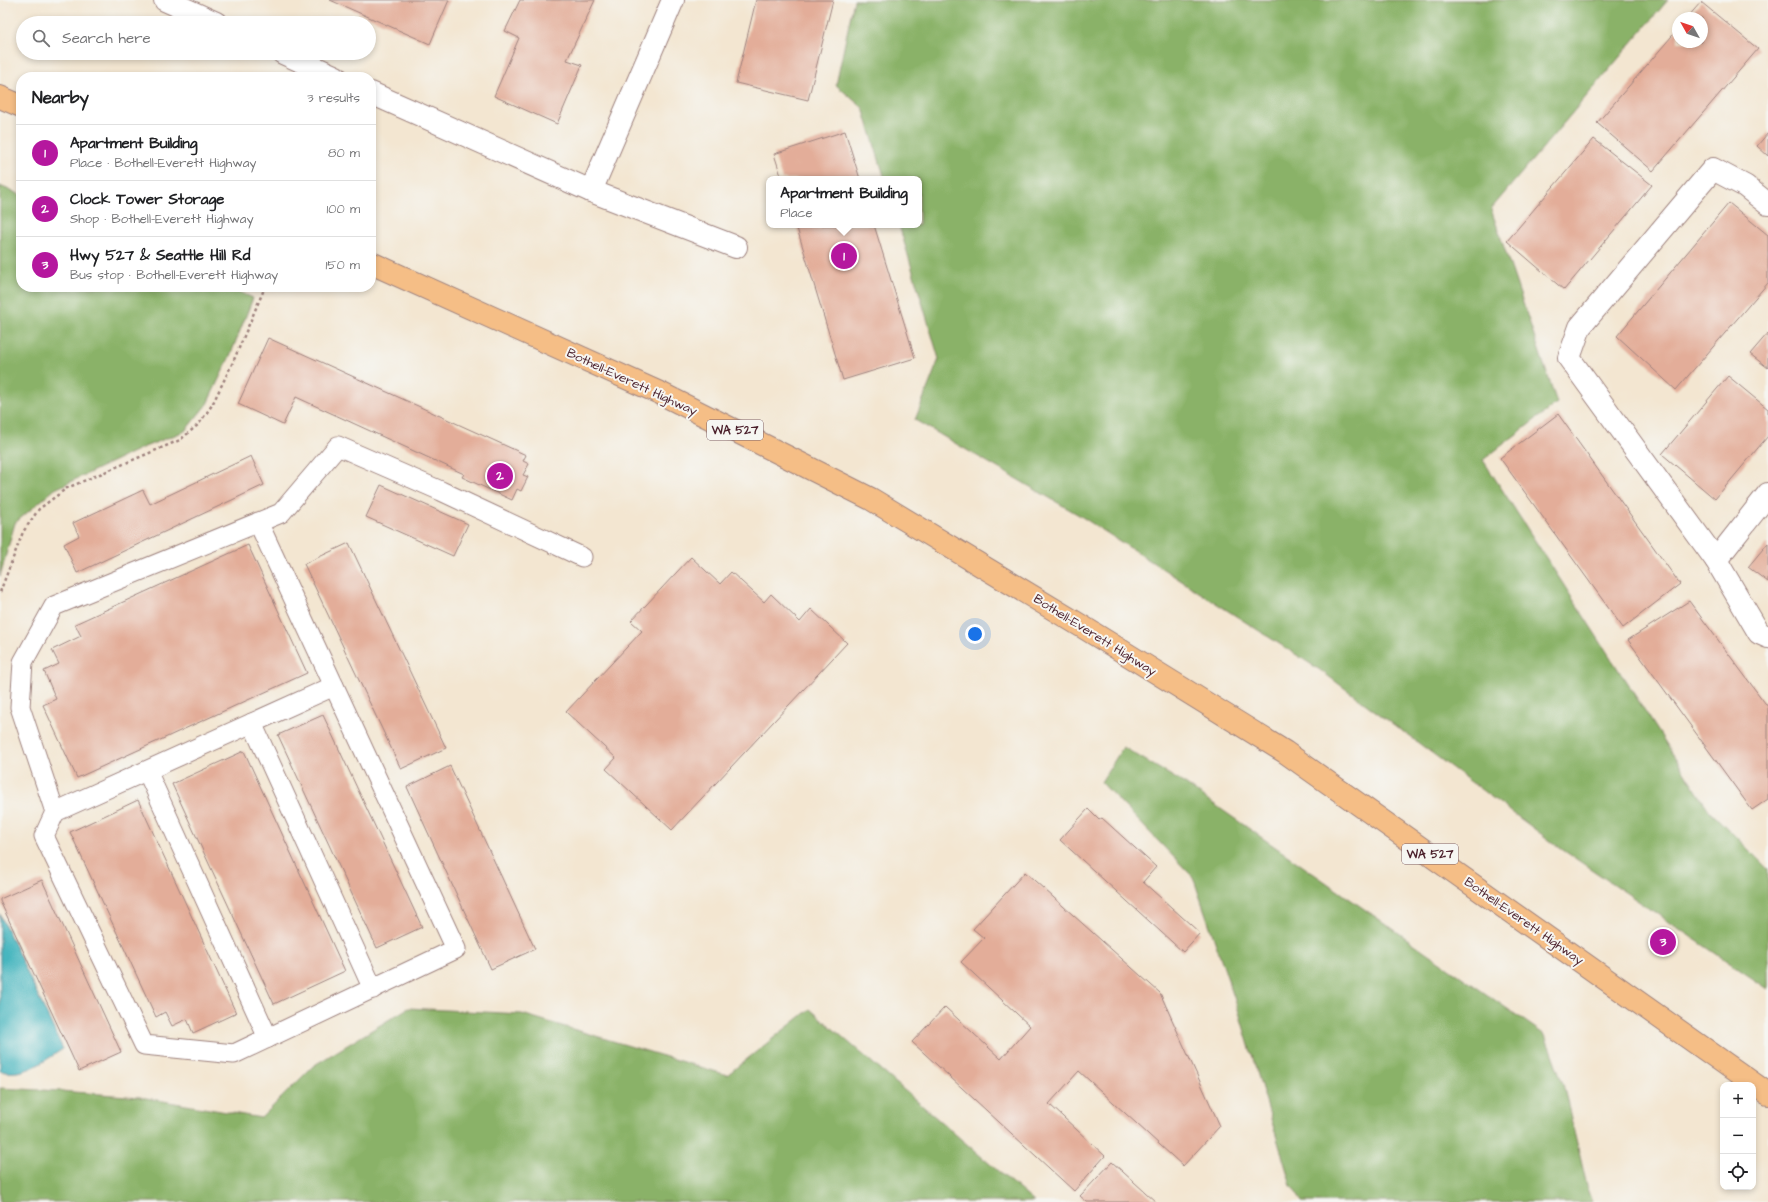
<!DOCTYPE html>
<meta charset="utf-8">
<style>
body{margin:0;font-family:"Architects Daughter",sans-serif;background:#f2f2f2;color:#202124}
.controls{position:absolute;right:12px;bottom:12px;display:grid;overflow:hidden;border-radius:8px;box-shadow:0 2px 6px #0003}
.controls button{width:36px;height:36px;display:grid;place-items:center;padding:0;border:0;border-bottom:1px solid #e0e0e0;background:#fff;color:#202124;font:20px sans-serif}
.compass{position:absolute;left:1672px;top:12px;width:36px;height:36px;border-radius:50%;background:#fff;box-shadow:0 2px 6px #0003;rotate:310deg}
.you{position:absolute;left:975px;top:634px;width:14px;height:14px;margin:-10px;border:3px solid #fff;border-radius:50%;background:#1a73e8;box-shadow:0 0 0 6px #1a73e833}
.badge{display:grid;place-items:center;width:26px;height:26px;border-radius:50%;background:#b5179e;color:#fff;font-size:13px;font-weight:700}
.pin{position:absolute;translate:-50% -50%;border:2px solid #fff;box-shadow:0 1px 4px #0006}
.popup{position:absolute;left:766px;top:176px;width:156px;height:52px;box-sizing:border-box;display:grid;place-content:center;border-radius:8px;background:#fff;filter:drop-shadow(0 1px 3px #0005);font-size:13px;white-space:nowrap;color:#757577}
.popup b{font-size:15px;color:#202124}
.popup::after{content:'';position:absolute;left:50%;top:100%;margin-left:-8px;border:8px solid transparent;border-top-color:#fff}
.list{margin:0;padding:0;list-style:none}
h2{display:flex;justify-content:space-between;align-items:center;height:52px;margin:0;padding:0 16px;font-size:17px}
h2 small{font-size:13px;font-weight:400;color:#757577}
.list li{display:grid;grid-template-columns:26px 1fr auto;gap:12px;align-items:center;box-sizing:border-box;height:56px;padding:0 16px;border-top:1px solid #e0e0e0}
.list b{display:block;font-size:15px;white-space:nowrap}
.list p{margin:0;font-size:13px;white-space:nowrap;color:#757577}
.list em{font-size:13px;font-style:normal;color:#757577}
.icon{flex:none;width:22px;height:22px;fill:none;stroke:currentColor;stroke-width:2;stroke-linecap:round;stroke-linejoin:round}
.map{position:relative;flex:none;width:1768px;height:1202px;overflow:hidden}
.search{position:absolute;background:#fff;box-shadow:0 2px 6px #0003;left:16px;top:16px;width:360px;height:44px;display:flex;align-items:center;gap:10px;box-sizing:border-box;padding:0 14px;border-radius:22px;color:#757577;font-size:15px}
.panel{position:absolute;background:#fff;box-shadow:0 2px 6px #0003;left:16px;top:72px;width:360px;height:220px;border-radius:16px}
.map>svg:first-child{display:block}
.forest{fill:#8ab268;stroke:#6a684a}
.water{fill:#47b6bf;stroke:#486a75}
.building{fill:#e3ad99}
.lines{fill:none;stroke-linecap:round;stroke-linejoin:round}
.lane-casing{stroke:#9e827e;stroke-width:21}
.street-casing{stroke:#9e827e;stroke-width:24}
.primary-casing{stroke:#9e827e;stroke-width:24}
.path{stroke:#9e827e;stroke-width:2.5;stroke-dasharray:3 3;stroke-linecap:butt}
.lane{stroke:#fff;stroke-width:19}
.street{stroke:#fff;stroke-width:22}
.primary{stroke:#f5be86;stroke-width:22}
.labels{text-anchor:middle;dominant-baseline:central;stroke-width:4;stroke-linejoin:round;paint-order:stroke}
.shield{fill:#f6f6f2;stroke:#7e6067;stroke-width:1}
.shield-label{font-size:12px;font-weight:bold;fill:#4a1f2b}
.street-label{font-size:13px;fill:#4a1f2b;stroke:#f6f6f2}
</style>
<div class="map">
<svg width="1768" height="1202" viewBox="0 0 1768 1202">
<rect width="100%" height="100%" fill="#f6f6f2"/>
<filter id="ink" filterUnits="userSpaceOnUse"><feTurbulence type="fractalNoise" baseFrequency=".025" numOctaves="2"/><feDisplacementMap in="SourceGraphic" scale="8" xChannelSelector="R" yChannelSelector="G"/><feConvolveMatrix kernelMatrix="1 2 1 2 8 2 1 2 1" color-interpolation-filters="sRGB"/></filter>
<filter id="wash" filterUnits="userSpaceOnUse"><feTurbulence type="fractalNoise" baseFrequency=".012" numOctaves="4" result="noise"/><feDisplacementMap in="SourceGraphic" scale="16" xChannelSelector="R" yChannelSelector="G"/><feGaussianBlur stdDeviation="0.9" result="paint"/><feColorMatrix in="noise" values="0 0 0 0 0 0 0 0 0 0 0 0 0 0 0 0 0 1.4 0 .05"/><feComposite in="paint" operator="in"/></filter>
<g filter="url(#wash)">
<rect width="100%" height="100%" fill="#f3e6d1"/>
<!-- forest -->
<g class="forest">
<path d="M854 0H1668L1491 209 1557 403 1483 460 1709 810 1768 869V989L1560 848 1320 670 1079 515 915 420 939 359 899 225H919V179H885L863 108 836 85Z"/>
<path d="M0 186 21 195V287H228L253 298 230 356 207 404 185 431 142 448 55 489 15 523 0 576Z"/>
<path d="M1123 747 1185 784 1545 1035 1563 1084 1587 1186 1593 1202H1302L1291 1185 1238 1009 1193 877 1101 782Z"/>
<path d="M408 1008 522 1014 727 1075 810 1009 1034 1202H0V1088L61 1091 140 1097 261 1118 313 1066Z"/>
</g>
<!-- water -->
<path class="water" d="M0 914 63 1049C42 1062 26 1077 0 1071Z"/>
<g id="blocks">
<!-- building -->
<g class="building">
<path d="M330 0H449L430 44Z"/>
<path d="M520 0H595L567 60 582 65 557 124 494 96 519 38 505 31Z"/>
<path d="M756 0H833L808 100 736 83Z"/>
<path d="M1701 2 1758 49 1653 171 1597 123 1678 29V42H1702V18H1687Z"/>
<path d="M845 131 860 179H782L774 154Z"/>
<path d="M1768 133V156L1757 146Z"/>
<path d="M1594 139 1652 185 1564 290 1507 241Z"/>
<path d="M1729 203 1768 235V283L1676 390 1617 336Z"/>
<path d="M796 225H874L915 358 843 380Z"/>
<path d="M1768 333V368L1750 354Z"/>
<path d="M268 338 526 455 523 461 529 464 523 475 528 477 521 491 517 489 512 500 462 477 464 474 296 397 283 425 238 404Z"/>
<path d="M1728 376 1768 409V436L1715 499 1662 454Z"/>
<path d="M1558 414 1680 584 1623 628 1500 458Z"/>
<path d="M251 456 264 485 77 573 64 544 79 536 73 523 143 490 150 504Z"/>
<path d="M381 485 468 524 453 556 366 517Z"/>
<path d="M349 543 446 748 401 769 304 564Z"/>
<path d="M1768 543V582L1748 567Z"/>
<path d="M248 545 307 673 77 778 43 705 56 699 44 671 59 664 52 650 81 636 75 624Z"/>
<path d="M691 557 720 584 731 572 764 602 771 594 800 622 811 609 847 643 672 830 606 769 616 758 566 712 642 631 631 621Z"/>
<path d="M1689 601 1768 707V799L1752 810 1628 640Z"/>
<path d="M323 715 422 927 377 948 278 735Z"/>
<path d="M244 751 345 971 274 1004 172 784Z"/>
<path d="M450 766 535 949 491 969 407 787Z"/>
<path d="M138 800 236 1013 193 1033 187 1019 172 1026 165 1012 156 1017 70 832Z"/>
<path d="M1088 809 1099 820 1102 818 1156 867 1143 882 1200 933 1183 952 1060 840Z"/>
<path d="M1025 872 1160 993 1220 1126 1183 1166 1079 1071 1049 1104 1105 1156 1074 1191 912 1042 945 1007 1001 1059 1030 1026 961 962 984 938 973 929Z"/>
<path d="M42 880 121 1052 79 1071 0 901V899Z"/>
<path d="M1666 932 1676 939 1673 944 1663 936Z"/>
<path d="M1112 1162 1156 1202H1087L1080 1196Z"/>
</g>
</g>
</g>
<g filter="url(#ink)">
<use href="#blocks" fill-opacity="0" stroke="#9e827e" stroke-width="1"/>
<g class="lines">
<!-- lane casing -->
<g class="lane-casing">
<g id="lane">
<path d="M258 522 456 949 234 1054 144 1045 44 836 55 812 20 707 23 662 54 606 281 513 338 446 441 491 582 557"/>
<path d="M252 723 373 989"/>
<path d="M147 771 268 1038"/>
<path d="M55 812 334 686"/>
</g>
</g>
<!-- street casing -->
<g class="street-casing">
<g id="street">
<path d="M165 0 216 23"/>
<path d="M283 53 336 77"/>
<path d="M371 93 591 191 736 247"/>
<path d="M591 191 673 0"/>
<path d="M1768 204 1745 186 1713 169 1580 327 1569 358 1716 560 1759 633 1768 637"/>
<path d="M1716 560 1768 494"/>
</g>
</g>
<!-- primary casing -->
<g class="primary-casing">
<g id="primary">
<path d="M0 97 21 106"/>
<path d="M371 263 662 394 871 499 1083 627 1285 752 1768 1094"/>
</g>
</g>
<!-- path -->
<path class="path" d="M0 592 23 532 39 509 67 488 180 440 199 424 212 405 233 362 265 287"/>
<!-- lane -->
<use href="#lane" class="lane"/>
<!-- street -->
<use href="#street" class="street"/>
<!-- primary -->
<use href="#primary" class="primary"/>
</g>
</g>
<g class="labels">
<!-- shield labels -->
<g class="shield">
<rect x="707" y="420" width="56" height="20" rx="3"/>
<rect x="1402" y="844" width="56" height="20" rx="3"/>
</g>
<g class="shield-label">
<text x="735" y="430">WA 527</text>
<text x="1430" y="854">WA 527</text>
</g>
<!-- street labels -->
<g class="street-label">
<text transform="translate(632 382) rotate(25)">Bothell-Everett Highway</text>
<text transform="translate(1095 635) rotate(32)">Bothell-Everett Highway</text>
<text transform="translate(1524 921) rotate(35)">Bothell-Everett Highway</text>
</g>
</g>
</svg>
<div class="controls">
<button>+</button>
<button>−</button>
<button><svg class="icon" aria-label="locate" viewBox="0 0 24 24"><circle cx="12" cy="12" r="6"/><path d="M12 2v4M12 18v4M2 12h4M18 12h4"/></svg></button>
</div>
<svg class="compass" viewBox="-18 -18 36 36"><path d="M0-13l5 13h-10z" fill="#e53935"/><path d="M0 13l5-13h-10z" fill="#757577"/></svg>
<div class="you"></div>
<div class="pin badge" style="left:844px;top:256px">1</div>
<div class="popup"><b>Apartment Building</b>Place</div>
<div class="pin badge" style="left:500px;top:476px">2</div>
<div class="pin badge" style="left:1663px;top:942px">3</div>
<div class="search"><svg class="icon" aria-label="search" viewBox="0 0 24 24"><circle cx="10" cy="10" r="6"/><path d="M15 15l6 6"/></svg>Search here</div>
<section class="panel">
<h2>Nearby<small>3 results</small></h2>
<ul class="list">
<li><span class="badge">1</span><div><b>Apartment Building</b><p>Place · Bothell-Everett Highway</p></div><em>80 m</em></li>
<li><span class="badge">2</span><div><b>Clock Tower Storage</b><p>Shop · Bothell-Everett Highway</p></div><em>100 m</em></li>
<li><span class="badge">3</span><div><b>Hwy 527 &amp; Seattle Hill Rd</b><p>Bus stop · Bothell-Everett Highway</p></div><em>150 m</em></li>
</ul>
</section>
</div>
